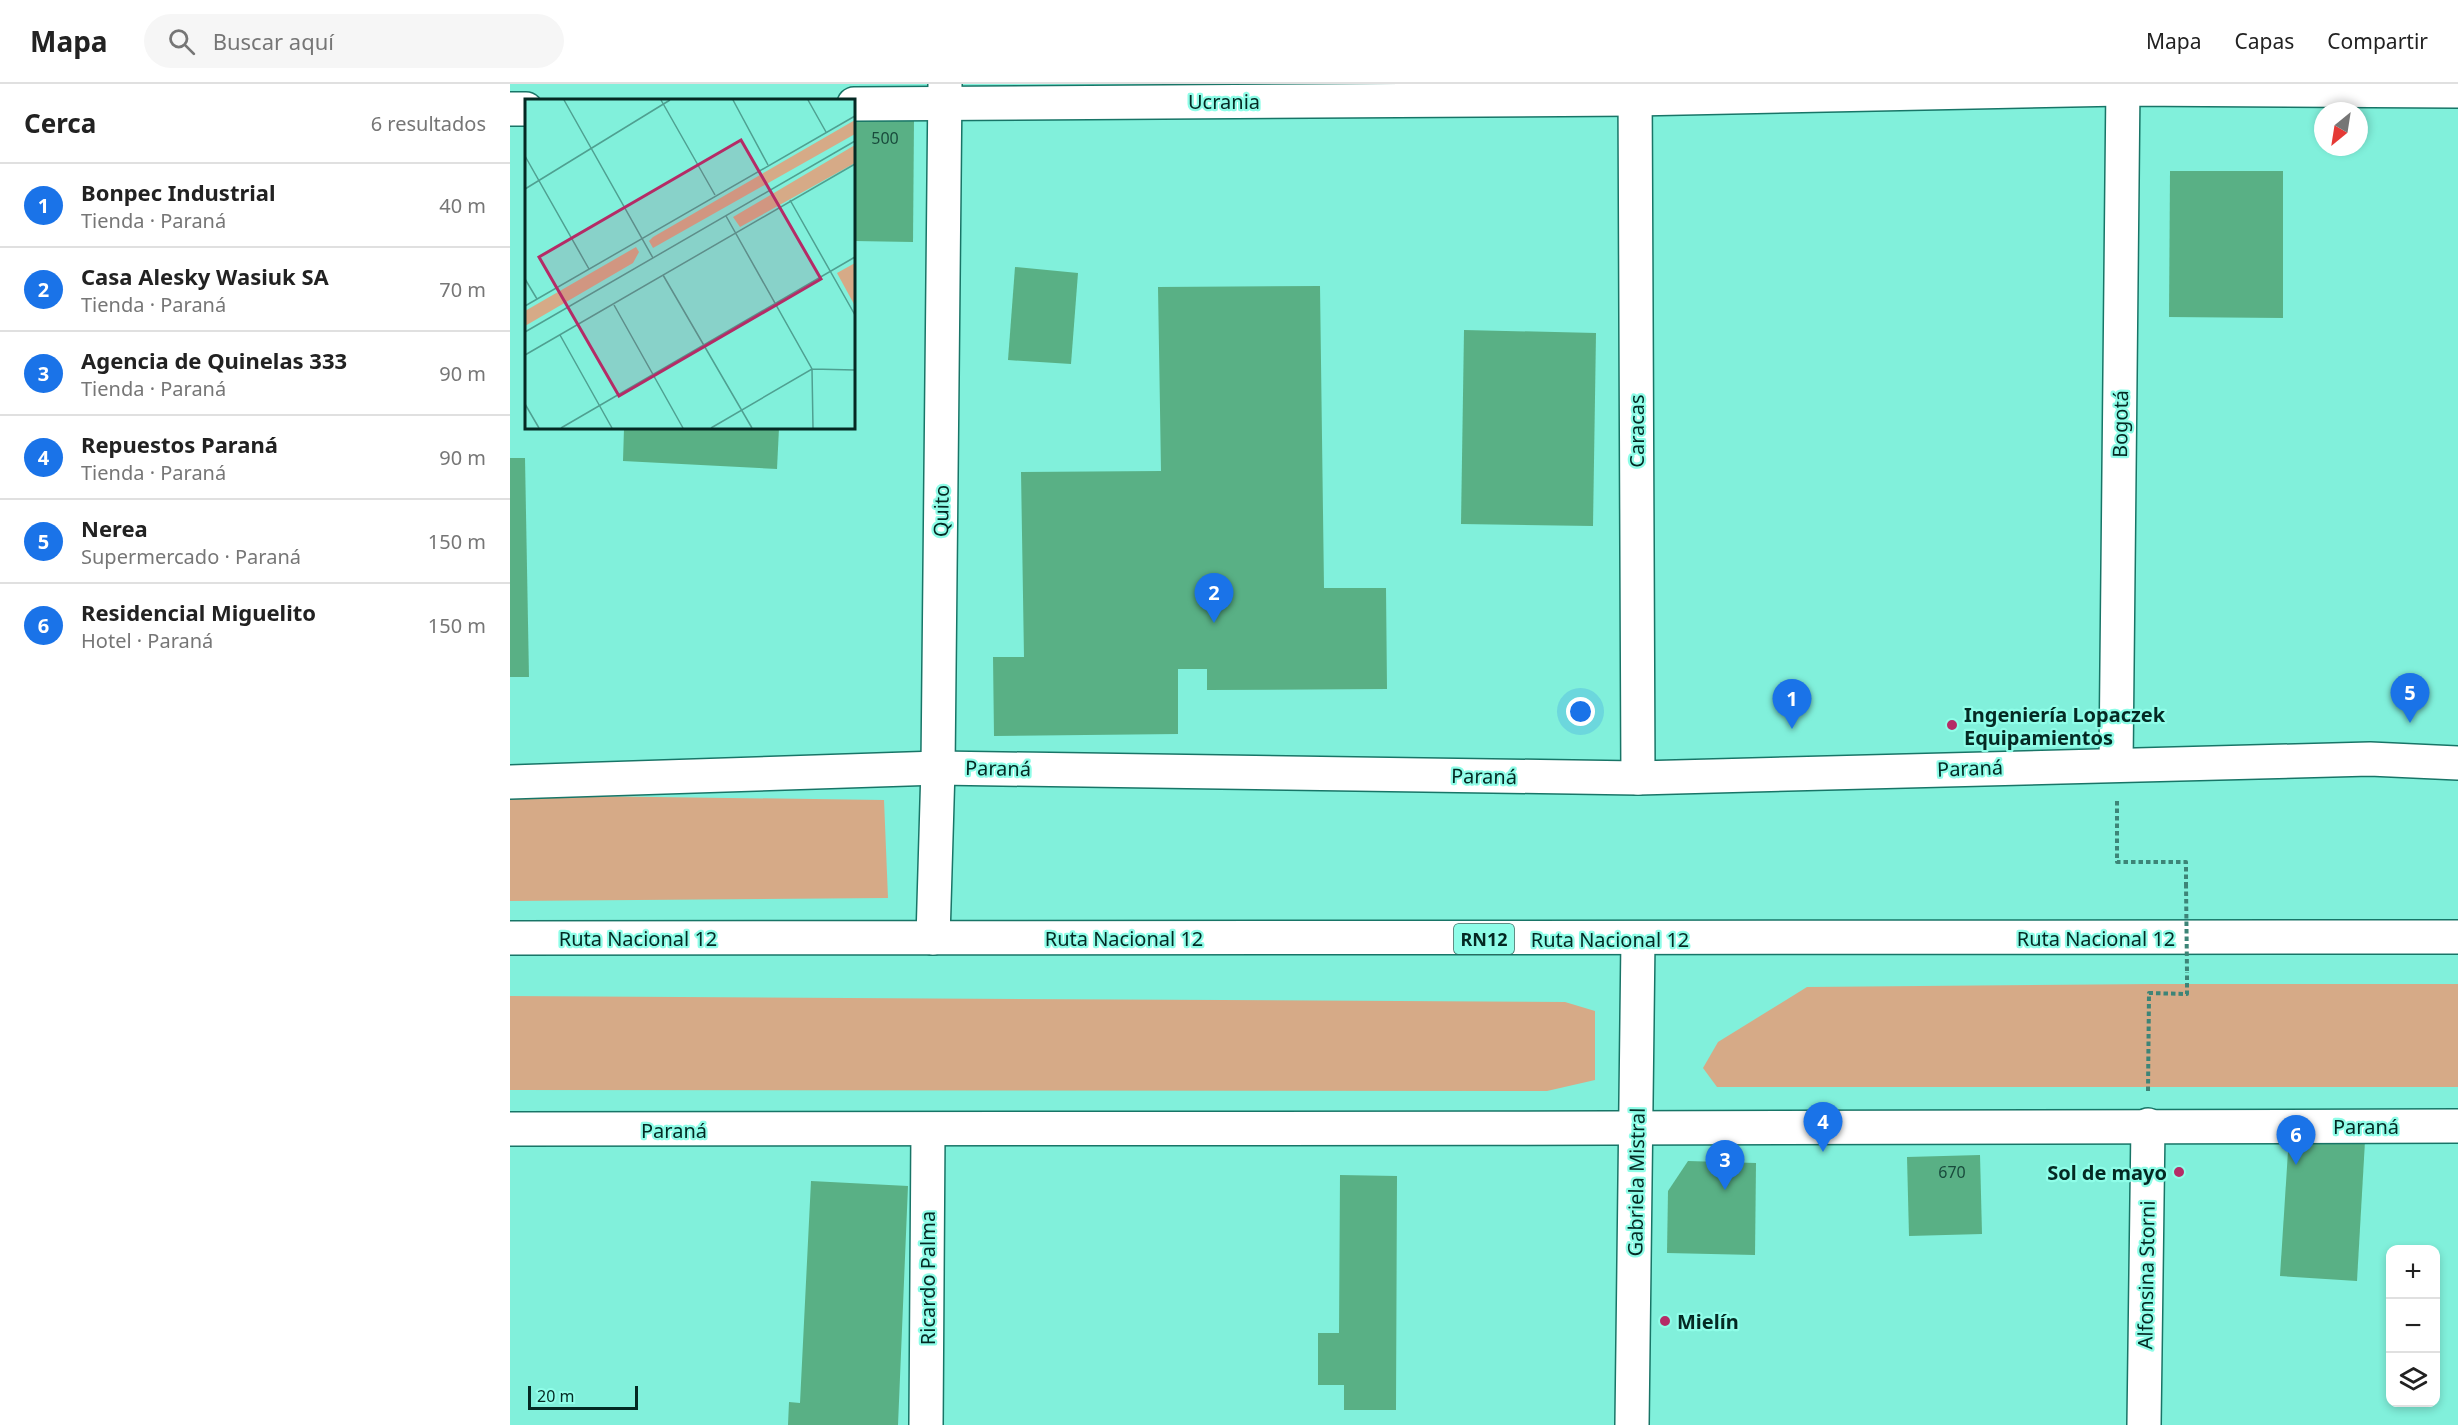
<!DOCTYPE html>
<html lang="es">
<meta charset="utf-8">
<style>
body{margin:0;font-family:"Noto Sans",sans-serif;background:#f6f6f6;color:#222}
.controls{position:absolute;right:18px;bottom:18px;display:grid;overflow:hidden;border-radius:12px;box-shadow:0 3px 9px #0003}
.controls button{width:54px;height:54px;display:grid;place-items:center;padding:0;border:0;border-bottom:2px solid #e0e0e0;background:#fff;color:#222;font:30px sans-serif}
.compass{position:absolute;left:1804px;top:18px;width:54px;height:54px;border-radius:50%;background:#fff;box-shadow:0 3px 9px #0003;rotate:210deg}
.scale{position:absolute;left:18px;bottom:15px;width:110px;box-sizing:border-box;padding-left:6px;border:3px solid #042923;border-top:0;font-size:16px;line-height:21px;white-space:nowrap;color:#042923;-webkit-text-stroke:4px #8ffde8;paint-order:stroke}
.you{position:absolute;left:1071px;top:628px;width:21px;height:21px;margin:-15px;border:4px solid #fff;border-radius:50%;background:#1a73e8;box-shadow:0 0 0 9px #1a73e833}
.badge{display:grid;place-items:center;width:39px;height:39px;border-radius:50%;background:#1a73e8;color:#fff;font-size:20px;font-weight:700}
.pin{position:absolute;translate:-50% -50px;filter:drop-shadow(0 2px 3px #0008)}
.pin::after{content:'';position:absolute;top:32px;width:21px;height:18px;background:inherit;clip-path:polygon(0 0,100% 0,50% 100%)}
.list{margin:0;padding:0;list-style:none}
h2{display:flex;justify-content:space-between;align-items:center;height:78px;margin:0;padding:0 24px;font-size:26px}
h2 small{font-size:20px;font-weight:400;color:#767676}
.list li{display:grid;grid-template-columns:39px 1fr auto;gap:18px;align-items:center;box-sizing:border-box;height:84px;padding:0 24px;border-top:2px solid #e0e0e0}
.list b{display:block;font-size:22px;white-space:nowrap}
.list p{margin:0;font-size:20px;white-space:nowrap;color:#767676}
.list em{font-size:20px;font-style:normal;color:#767676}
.icon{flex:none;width:33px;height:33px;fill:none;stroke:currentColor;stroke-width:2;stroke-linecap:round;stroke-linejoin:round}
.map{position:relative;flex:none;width:1948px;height:1341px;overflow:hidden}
header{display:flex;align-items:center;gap:36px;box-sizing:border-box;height:84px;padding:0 30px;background:#fff;border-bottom:2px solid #e0e0e0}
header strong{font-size:28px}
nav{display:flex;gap:33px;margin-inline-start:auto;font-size:21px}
.search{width:420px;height:54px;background:#f6f6f6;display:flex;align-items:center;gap:15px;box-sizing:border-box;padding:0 21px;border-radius:33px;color:#767676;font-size:22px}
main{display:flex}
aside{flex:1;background:#fff}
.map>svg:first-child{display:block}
.grass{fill:#d6aa87}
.building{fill:#59b085}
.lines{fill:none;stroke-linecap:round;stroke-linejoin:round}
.street-casing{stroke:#187567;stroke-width:36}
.highway-casing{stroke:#187567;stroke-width:36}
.path{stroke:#3d8477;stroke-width:4;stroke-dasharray:4.5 3;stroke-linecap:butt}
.street{stroke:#fff;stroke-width:33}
.highway{stroke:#fff;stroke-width:33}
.path-bridge{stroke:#3d8477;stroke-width:4;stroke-dasharray:4.5 3;stroke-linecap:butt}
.poi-dot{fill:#b52b66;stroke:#8ffde8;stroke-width:2}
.labels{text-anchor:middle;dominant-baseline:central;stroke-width:4.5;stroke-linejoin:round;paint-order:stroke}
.number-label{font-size:16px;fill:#194b3c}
.shield{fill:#8ffde8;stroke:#2e695e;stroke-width:1.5}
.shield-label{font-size:18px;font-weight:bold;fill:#042923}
.street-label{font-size:20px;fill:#042923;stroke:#8ffde8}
.poi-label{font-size:20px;font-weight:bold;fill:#042923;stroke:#8ffde8;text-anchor:start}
.inset-road{fill:none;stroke:#4fa091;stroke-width:1.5}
.view{fill:#b52b66;fill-opacity:0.15;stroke:#b52b66;stroke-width:3}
.inset-edge{fill:none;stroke:#042923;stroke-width:3}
</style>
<header>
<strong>Mapa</strong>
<div class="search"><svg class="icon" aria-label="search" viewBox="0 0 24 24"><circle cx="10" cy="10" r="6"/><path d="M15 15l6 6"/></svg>Buscar aquí</div>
<nav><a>Mapa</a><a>Capas</a><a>Compartir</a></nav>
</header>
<main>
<aside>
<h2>Cerca<small>6 resultados</small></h2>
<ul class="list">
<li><span class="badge">1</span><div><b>Bonpec Industrial</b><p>Tienda · Paraná</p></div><em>40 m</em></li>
<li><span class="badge">2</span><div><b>Casa Alesky Wasiuk SA</b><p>Tienda · Paraná</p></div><em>70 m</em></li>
<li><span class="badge">3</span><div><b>Agencia de Quinelas 333</b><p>Tienda · Paraná</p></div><em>90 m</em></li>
<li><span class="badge">4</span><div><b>Repuestos Paraná</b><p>Tienda · Paraná</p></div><em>90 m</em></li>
<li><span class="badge">5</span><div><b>Nerea</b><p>Supermercado · Paraná</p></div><em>150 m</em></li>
<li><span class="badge">6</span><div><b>Residencial Miguelito</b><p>Hotel · Paraná</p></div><em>150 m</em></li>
</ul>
</aside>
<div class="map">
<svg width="1948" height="1341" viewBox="0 0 1948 1341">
<rect width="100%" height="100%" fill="#81f0db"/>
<!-- grass -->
<g class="grass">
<path d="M0 711 374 716 378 814 0 817Z"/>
<path d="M1642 900H1948V1003H1207L1193 984 1208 958 1297 903Z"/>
<path d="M0 912 1055 918 1085 927V996L1037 1007 0 1006Z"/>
</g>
<!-- building -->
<g class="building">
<path d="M344 36H404L403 158 344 157Z"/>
<path d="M1660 87H1773V234L1659 233Z"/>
<path d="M505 183 568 189 561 280 498 276Z"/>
<path d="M810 202 814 504H876L877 605 697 606V585H668V650L484 652 483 573H514L511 388 651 387 648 203Z"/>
<path d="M954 246 1086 249 1083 442 951 440Z"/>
<path d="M114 344H269L267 385 113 377Z"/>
<path d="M0 374H15L19 593H0Z"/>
<path d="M1779 1052 1855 1057 1847 1197 1770 1192Z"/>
<path d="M1470 1071 1472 1150 1399 1152 1397 1073Z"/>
<path d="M1178 1077 1246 1079 1245 1171 1157 1169 1158 1107Z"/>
<path d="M830 1091 887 1092 886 1326H834V1301H808V1249H829Z"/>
<path d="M301 1097 398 1102 388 1341H278L279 1318 290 1319Z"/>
</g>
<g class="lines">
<!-- street casing -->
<g class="street-casing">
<g id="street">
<path d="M1125 0 1128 694"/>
<path d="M344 20 1125 15 1613 5 1948 7"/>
<path d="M0 25H16"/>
<path d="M1606 680 1613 0"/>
<path d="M0 698 428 684 1128 694 1860 675 1948 679"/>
<path d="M423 854 428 684 435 0"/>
<path d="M0 1045C649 1049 1299 1040 1948 1042"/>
<path d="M416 1341 418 1047"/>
<path d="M1122 1341 1128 855"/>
<path d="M1634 1341 1638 1041"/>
</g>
</g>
<!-- highway casing -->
<g class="highway-casing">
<path id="highway" d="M0 854 1948 853"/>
</g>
<!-- path -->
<g class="path">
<path d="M1607 717V778H1676V800"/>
<path d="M1638 1007 1639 909 1677 910V888"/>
</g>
<!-- street -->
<use href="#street" class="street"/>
<!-- highway -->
<use href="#highway" class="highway"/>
<!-- path-bridge -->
<path class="path-bridge" d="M1676 800 1677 888"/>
</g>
<!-- markers -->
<g class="poi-dot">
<circle cx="1442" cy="641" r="6"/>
<circle cx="1669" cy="1088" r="6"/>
<circle cx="1155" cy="1237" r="6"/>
</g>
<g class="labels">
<!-- number labels -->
<g class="number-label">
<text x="375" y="54">500</text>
<text x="1442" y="1088">670</text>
</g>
<!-- shield labels -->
<rect class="shield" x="944" y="840" width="60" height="30" rx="4.5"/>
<g class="shield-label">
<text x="974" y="855">RN12</text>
</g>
<!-- street labels -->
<g class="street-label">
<text x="714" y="17">Ucrania</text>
<text transform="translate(1610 340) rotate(-89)">Bogotá</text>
<text transform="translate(1126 347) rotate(-90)">Caracas</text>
<text transform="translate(431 427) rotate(-89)">Quito</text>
<text transform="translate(488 684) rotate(1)">Paraná</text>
<text transform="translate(1460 684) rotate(-2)">Paraná</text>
<text transform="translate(974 692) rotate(1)">Paraná</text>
<text x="128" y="854">Ruta Nacional 12</text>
<text x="614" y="854">Ruta Nacional 12</text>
<text x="1586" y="854">Ruta Nacional 12</text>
<text x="1100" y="855">Ruta Nacional 12</text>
<text x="1856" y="1042">Paraná</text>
<text x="164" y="1046">Paraná</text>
<text transform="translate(1126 1098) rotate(-89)">Gabriela Mistral</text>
<text transform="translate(1636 1191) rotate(-89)">Alfonsina Storni</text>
<text transform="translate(417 1194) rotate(-90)">Ricardo Palma</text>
</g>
<!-- poi labels -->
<g class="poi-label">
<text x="1454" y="630">Ingeniería Lopaczek<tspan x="1454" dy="23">Equipamientos</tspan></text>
<text x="1657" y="1088" text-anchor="end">Sol de mayo</text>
<text x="1167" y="1237">Mielín</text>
</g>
</g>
<!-- overview -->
<g transform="translate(15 15)">
<rect width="330" height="330" fill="#81f0db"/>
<path d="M330 21V35L128 149 124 142 128 138ZM330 46V64L215 128 208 118ZM111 148 114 153 108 164 0 227V212Z" fill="#d6aa87"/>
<path d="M330 164V207L312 174Z" fill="#d6aa87"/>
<path class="inset-road" d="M39 1 128 159M136 1 190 96M208 1 243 66M283 1 301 33M0 57 64 170M0 90 145 1M265 101 330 216M201 117 287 270 288 329M138 176 227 329M0 180 12 200M89 206 158 329M0 207 330 17M0 233 330 42M35 236 87 329M0 256 330 65M0 305 14 329M36 329 330 158M186 329 287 270 330 271"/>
<path class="view" d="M216 41 296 180 94 297 14 158Z"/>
<rect width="330" height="330" class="inset-edge"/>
</g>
</svg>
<div class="controls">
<button>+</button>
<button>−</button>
<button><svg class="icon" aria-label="layers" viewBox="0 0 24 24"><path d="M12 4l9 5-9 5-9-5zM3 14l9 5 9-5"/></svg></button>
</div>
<svg class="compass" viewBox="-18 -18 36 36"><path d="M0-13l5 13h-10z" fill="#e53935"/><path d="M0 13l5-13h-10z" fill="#767676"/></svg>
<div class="scale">20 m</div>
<div class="you"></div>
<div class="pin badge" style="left:1282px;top:645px">1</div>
<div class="pin badge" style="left:704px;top:539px">2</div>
<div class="pin badge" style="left:1215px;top:1106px">3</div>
<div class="pin badge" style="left:1313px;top:1068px">4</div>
<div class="pin badge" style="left:1900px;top:639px">5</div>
<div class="pin badge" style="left:1786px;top:1081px">6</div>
</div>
</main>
